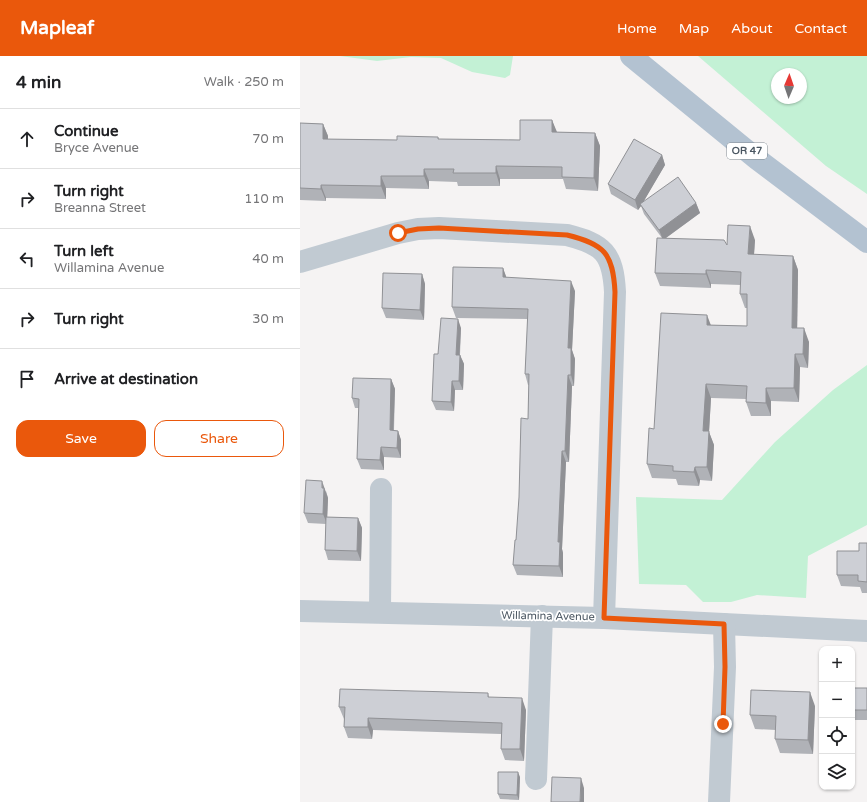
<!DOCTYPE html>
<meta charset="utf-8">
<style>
body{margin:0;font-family:"Varela Round",sans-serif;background:#f2f2f2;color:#202124}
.controls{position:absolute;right:12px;bottom:12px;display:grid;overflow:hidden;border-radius:8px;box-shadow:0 1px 3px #0004}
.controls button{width:36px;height:36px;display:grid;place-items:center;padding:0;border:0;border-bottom:1px solid #e0e0e0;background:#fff;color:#202124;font:20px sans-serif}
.compass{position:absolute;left:471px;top:12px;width:36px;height:36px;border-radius:50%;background:#fff;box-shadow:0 1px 3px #0004;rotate:2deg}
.stop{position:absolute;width:12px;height:12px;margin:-9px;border:3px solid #ea580c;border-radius:50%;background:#fff}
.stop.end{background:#ea580c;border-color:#fff;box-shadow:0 1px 4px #0008}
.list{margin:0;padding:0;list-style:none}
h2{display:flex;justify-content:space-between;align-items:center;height:52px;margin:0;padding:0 16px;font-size:17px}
h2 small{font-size:13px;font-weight:400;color:#757577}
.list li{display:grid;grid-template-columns:26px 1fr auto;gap:12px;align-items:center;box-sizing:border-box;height:60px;padding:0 16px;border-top:1px solid #e0e0e0}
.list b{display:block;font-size:15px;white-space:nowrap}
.list p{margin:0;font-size:13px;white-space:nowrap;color:#757577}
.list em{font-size:13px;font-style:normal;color:#757577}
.actions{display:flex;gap:8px;padding:12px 16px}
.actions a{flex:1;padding:9px 0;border:1px solid #ea580c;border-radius:12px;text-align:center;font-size:14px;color:#ea580c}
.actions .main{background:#ea580c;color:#fff}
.icon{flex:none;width:22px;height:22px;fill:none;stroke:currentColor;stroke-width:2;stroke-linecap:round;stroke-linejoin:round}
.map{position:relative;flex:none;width:567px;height:746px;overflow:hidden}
header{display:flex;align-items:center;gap:24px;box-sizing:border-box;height:56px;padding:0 20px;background:#ea580c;color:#fff}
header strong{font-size:19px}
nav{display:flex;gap:22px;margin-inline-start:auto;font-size:14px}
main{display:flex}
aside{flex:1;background:#fff}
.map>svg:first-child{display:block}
.green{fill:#c3f1d5;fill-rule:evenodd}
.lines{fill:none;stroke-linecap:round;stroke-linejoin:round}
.minor{stroke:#c1cad2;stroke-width:22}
.major{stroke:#b3c2d1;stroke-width:22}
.wall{fill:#b0b2b7}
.shaded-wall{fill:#909195}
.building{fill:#cdcfd5;stroke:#909195}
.route{stroke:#ea580c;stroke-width:5}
.labels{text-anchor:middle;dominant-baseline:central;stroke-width:3.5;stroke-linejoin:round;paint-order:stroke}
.shield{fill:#fff;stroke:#808990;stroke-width:1}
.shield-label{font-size:10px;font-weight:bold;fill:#4a5661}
.street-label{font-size:11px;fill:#4a5661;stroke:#fff}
</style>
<header>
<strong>Mapleaf</strong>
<nav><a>Home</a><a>Map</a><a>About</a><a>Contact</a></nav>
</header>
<main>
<aside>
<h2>4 min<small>Walk · 250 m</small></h2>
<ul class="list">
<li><svg class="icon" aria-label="ahead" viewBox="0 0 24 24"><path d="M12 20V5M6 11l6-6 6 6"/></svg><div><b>Continue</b><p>Bryce Avenue</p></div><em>70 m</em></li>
<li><svg class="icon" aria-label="right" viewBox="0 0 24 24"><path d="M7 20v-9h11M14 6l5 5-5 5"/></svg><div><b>Turn right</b><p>Breanna Street</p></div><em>110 m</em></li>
<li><svg class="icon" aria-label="left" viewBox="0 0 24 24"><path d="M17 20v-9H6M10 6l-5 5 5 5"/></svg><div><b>Turn left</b><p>Willamina Avenue</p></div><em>40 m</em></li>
<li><svg class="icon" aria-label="right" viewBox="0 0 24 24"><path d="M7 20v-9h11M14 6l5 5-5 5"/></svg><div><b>Turn right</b></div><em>30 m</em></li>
<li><svg class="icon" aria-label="arrive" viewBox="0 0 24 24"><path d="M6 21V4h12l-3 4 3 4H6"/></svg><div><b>Arrive at destination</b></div></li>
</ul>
<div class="actions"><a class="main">Save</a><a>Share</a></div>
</aside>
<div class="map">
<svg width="567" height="746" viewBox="0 0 567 746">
<rect width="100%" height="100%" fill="#f5f3f3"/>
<!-- green -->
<g class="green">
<path d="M40 0H213L210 19 205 22 172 16 141 2 111 1 77 5Z"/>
<path d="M398 0H567V138L526 110ZM477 18H501V42H477Z"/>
<path d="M567 309V469L508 500 506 542 457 539 431 546H403L386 529 339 528 336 441 422 444 475 386 533 334Z"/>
</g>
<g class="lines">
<!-- minor -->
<g class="minor">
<path d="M0 206 98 177 118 173 139 172 267 179C303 188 313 197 315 236L304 562"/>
<path d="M0 555 304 562 567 575"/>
<path d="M80 556 81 433"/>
<path d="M236 723 242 560"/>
<path d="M419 746 425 611 424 568"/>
</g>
<!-- major -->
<path class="major" d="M331 0 457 103 567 186"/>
</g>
<!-- wall -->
<g class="wall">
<path d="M252 64 256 76 295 77 300 90 298 135 266 133 263 123H200V130H158L157 126 129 125V133L86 132V143L26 142V145L0 144V67L23 68 28 80V83L97 84 138 81 139 83 220 84Z"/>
<path d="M362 99 365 109 343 146 396 147 400 157 366 182 427 189 455 184 454 199 493 200 498 214 497 272 509 286 508 312 500 311 499 346 471 345V360H451L446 346V343L411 342 409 376 414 389 412 425 400 424 399 430 378 429 376 423 352 422 347 408 354 373 411 269 447 270V252H445L440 238 441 229 411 228V232L360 230 355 217 362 182 344 158 341 150 338 154 311 138 308 128Z"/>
<path d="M203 212 206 221 275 235 272 294 275 303 274 330H272L269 406H266L262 493 263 497V521L217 519 213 509 216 484 228 363 229 329H228L225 318 228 263 156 262 152 251Z"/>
<path d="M122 218 125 228 124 264 86 262 82 252Z"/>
<path d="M161 272 160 299 164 308 163 334H155L154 355 136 354 132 345 138 298Z"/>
<path d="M91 323 95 333 94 374 98 375 101 384V402L84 401V414L61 413 57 403 59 352H55L52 342Z"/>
<path d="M26 435 28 442 27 461 58 462 62 472 61 505 28 504 25 494 26 468 8 467 4 457Z"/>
<path d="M567 487V537H562L560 531 541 530 537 519Z"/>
<rect x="552" y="632" width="15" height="32"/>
<path d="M188 637 189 641 226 654 224 705 205 704 201 693V678L73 674 72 683 48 682 44 671V663L39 651Z"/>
<path d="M515 650 513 698 480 697 475 683 476 674 455 673 450 659Z"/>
<path d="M220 721 219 744 200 743 198 738Z"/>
</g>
<!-- shaded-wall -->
<g class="shaded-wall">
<path d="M252 64 257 76H252Z"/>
<path d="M23 68 28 80 27 95 23 83Z"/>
<path d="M295 77 300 90 298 135 294 122Z"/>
<path d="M362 99 365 109 341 150 340 148 341 150 338 154 335 144Z"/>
<path d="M196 110 200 123V130L196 117Z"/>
<path d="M124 113 129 125V133L124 120Z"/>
<path d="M81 120 86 132V143L81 130Z"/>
<path d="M21 129 26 142V145L21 133Z"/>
<path d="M396 147 400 157 363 184 359 174Z"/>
<path d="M450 170 455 184 453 212 448 198Z"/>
<path d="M493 200 498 214 497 285 492 272Z"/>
<path d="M203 212 207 223 203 221Z"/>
<path d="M406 214 411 228V232L406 218Z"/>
<path d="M122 218 125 228 124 264 120 254Z"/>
<path d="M271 225 275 235 272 294 275 303 274 330 271 319 268 292Z"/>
<path d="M407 259 412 272 407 269Z"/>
<path d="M158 263 161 272 159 308 156 299Z"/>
<path d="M504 272 509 286 508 312 503 298Z"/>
<path d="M495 298 500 311 499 346 494 332Z"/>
<path d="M160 299 164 308 163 334 159 325Z"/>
<path d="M268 319 272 330 269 406 265 395Z"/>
<path d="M91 323 95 333 93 384 90 374Z"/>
<path d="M152 325 155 334 154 355 151 346Z"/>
<path d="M406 328 411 342 409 376 414 389 412 425 407 411 403 375Z"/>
<path d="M466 332 471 345V360L466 347Z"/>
<path d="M98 375 101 384V402L97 392Z"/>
<path d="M81 391 84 401V414L80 404Z"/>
<path d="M262 395 266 406 262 493 263 497V521L259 510 258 486Z"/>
<path d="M395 411 400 424 399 430 394 416Z"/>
<path d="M22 425 28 442 27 468 23 458Z"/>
<path d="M58 462 62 472 61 505 57 495Z"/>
<path d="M510 636 515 650 513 698 508 684Z"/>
<path d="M222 642 226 654 224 705 220 693Z"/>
<path d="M68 662 73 674 72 683 68 671Z"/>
<path d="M218 716 220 721 219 744 217 739Z"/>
<path d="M281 722 284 732V746H280Z"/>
</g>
<!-- building -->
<g class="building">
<path d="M220 64H252V76L295 77 294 122 262 121V111L196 110V117H153L154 113H124V120H81V130L21 129V133L0 132V67L23 68V83L97 84V80L138 81V83L220 84Z"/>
<path d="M334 83 362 99 335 144 308 128Z"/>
<path d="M378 121 396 147 359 174 340 148Z"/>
<path d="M428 169 450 170 448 198 493 200 492 272H504L503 298H495L494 332H466V347L446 346 447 330 406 328 403 375H409L407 411H395L394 416 373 415V410L347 408 349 372 354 373 361 257 407 259V269L447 270V238H440L441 216 406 214V218L355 217 357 182 424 184 427 189Z"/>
<path d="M153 211 203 212V221L271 225 268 292H271V319H268L265 395H262L258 486H260L259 510 213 509 215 484H216L219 441 221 362 228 363 229 318H225L228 253 152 251Z"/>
<path d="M83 217 122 218 120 254 82 252Z"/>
<path d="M141 262 158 263 156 299H160L159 325H152L151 346 132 345 134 298H138Z"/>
<path d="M53 322 91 323 90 374 98 375 97 392 81 391 80 404 57 403 59 343 52 342Z"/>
<path d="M6 424 22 425V432H24L23 458 4 457Z"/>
<path d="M26 461 58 462 57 495 25 494Z"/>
<path d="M559 487H567V526L558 525V519H537V495H559Z"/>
<rect x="552" y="632" width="15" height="22"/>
<path d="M40 633 188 637V641L222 642 220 693H201L202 667 68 662V671H44L45 651H39Z"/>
<path d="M451 634 510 636 508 684 475 683 476 660 450 659Z"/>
<path d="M198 716H218L217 739 198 738Z"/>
<path d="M252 721 281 722 280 746H251Z"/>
</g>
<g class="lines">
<!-- route -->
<path class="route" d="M98 177 118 173 139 172 267 179C304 188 313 197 315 236L304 562 424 568 425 611 423 668"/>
</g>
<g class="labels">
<!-- shield labels -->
<rect class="shield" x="427" y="87" width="40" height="16" rx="3"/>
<g class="shield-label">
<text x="447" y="95">OR 47</text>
</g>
<!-- street labels -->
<g class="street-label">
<text transform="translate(248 560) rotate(1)">Willamina Avenue</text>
</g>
</g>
</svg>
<div class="controls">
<button>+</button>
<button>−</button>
<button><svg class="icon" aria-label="locate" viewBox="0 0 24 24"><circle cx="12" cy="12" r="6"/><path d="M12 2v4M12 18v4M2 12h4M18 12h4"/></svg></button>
<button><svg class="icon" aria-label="layers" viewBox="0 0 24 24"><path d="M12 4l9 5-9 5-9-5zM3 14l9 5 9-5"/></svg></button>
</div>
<svg class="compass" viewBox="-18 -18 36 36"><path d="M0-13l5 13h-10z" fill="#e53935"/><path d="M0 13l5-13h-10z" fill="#757577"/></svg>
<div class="stop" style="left:98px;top:177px"></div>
<div class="stop end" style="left:423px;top:668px"></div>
</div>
</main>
